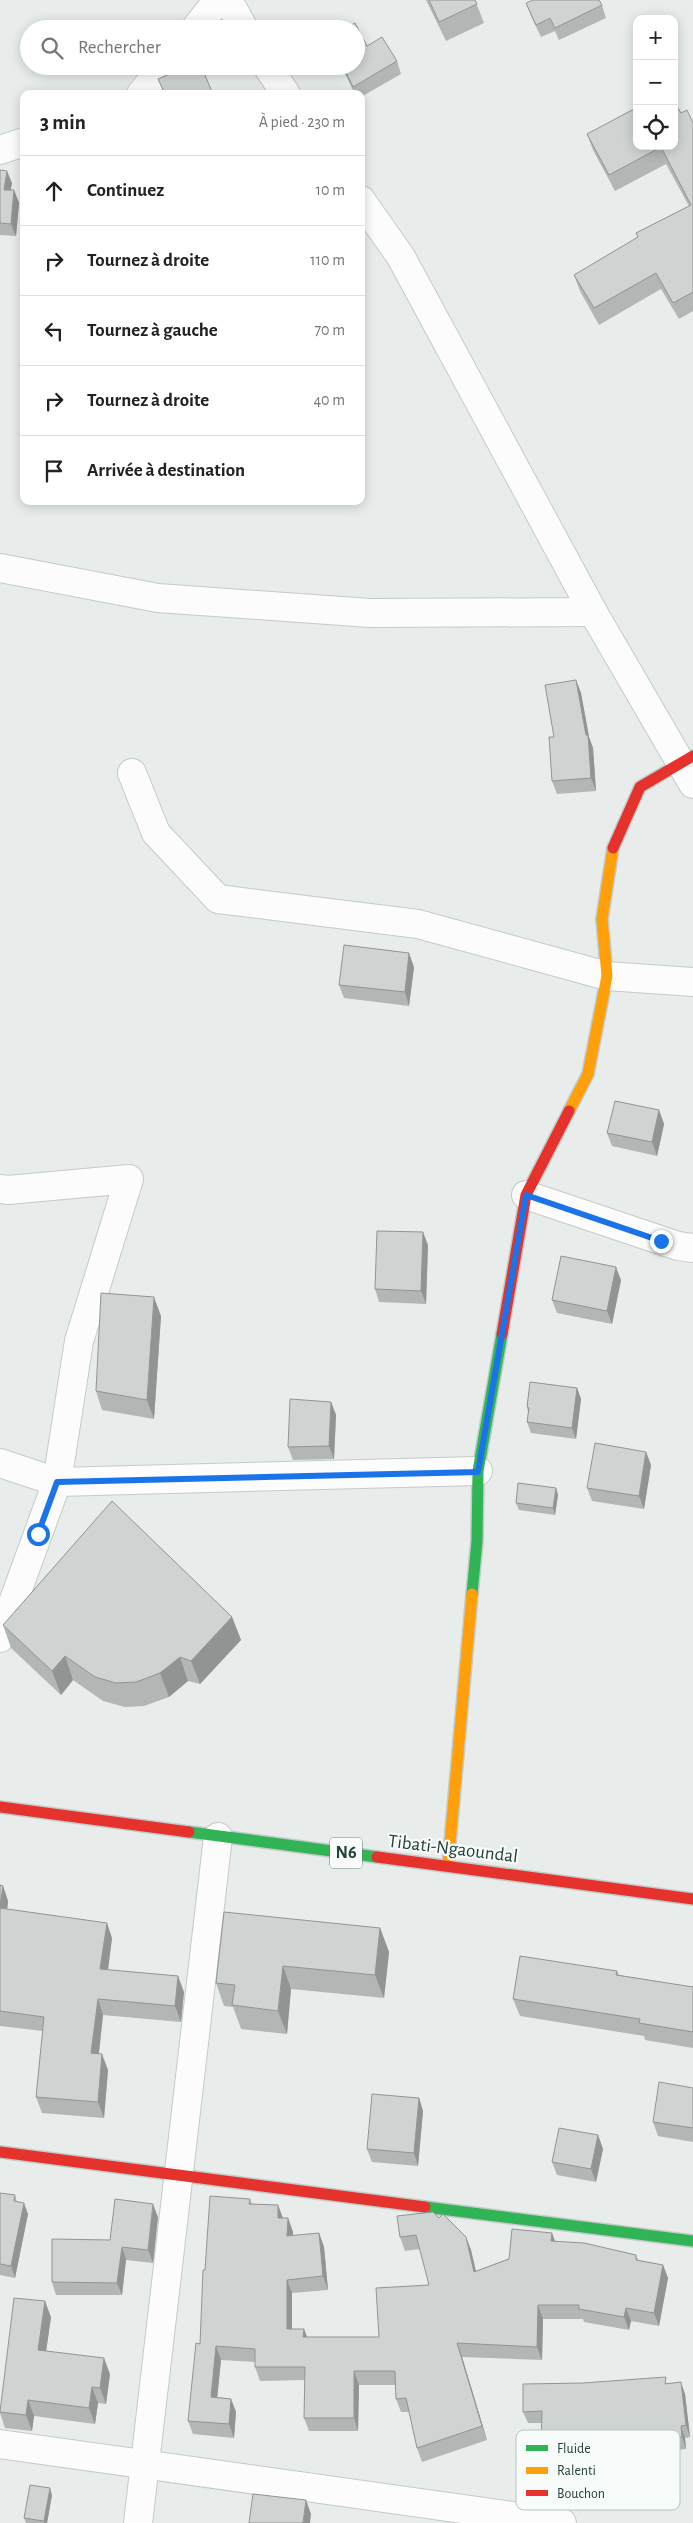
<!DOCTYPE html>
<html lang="fr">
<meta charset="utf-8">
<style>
body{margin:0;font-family:"Alegreya Sans",sans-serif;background:#f6f6f6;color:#222}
.controls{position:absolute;right:15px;top:15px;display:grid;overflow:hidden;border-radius:10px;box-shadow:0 2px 12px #0003}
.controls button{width:45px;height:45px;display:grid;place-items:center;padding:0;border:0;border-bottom:1px solid #e0e0e0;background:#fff;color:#222;font:25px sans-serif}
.stop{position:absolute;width:15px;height:15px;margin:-11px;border:4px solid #1a73e8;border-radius:50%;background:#fff}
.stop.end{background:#1a73e8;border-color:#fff;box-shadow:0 1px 5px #0008}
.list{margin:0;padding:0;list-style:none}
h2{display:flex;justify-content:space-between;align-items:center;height:65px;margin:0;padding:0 20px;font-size:21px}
h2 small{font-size:16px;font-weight:400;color:#767676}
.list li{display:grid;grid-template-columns:32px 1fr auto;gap:15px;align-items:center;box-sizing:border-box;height:70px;padding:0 20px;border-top:1px solid #e0e0e0}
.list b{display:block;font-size:19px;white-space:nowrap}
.list em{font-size:16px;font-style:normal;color:#767676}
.icon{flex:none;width:28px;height:28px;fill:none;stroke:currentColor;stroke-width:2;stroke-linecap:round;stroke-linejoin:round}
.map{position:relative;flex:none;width:693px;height:2523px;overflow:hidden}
.search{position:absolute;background:#fff;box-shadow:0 2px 12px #0003;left:20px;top:20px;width:345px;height:55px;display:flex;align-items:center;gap:12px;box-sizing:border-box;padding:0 18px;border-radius:28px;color:#767676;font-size:19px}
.panel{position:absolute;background:#fff;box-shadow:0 2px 12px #0003;left:20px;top:90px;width:345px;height:415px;border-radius:10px}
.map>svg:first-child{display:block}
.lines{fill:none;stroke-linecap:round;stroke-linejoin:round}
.street-casing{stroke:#c5cac8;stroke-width:30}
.fast-casing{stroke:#c3cbc8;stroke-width:14}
.slow-casing{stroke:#c3cbc8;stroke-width:14}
.jam-casing{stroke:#c3cbc8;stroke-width:14}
.street{stroke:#fcfcfc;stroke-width:28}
.fast{stroke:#30b455;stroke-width:11}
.slow{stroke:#ff9f0a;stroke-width:11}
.jam{stroke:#e5322d;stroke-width:11}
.wall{fill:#b2b6b5}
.shaded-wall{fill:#919493}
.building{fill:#cfd4d2;stroke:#919493}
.route{stroke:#1a73e8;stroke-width:6}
.labels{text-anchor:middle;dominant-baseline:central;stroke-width:4.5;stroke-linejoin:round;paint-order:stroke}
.shield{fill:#f7fbf9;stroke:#637a73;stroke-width:1}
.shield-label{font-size:18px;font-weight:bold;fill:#24423a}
.street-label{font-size:19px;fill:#24423a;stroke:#f7fbf9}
.key{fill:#f7fbf9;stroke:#b8c4c0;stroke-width:1}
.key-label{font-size:14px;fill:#24423a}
</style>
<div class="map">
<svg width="693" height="2523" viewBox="0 0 693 2523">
<rect width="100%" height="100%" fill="#e8edeb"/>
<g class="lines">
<!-- street casing -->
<g class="street-casing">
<g id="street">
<path d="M228 0 244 29"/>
<path d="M195 29 218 0"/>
<path d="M267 66 286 94"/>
<path d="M141 94 164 66"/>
<path d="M0 150 24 142"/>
<path d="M361 200 401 257 593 612 693 784"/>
<path d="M0 568 158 598 370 613 593 612"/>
<path d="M132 773 156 833 218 899 418 924 607 976 693 982"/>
<path d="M0 1189 8 1190 129 1179 79 1341 57 1482 0 1638"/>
<path d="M526 1195 678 1246 693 1248"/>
<path d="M0 1463 57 1482 478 1471"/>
<path d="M0 2444 562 2523"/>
<path d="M138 2523 218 1837"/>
</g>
</g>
<!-- fast casing -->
<g class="fast-casing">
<g id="fast">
<path d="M472 1594 477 1541 478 1471 502 1334"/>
<path d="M189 1832 377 1857"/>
<path d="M425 2207 693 2241"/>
</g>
</g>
<!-- slow casing -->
<g class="slow-casing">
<g id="slow">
<path d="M569 1111 588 1074 607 976 602 919 613 848"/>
<path d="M448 1866 472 1594"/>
</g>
</g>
<!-- jam casing -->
<g class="jam-casing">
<g id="jam">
<path d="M613 848 640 787 693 756"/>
<path d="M502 1334 526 1195 569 1111"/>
<path d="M0 1807 189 1832"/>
<path d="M377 1857 693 1899"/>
<path d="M0 2152 425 2207"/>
</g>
</g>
<!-- street -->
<use href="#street" class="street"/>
<!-- fast -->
<use href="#fast" class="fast"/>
<!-- slow -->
<use href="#slow" class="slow"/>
<!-- jam -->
<use href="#jam" class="jam"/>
</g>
<!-- wall -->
<g class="wall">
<path d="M426 0H475L484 23 446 41Z"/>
<path d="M526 3 602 5 606 18 559 40 555 31 541 37 531 16Z"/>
<path d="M367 46 397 61 401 74 361 97V94H355L341 66H356Z"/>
<path d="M681 113 693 123V311L679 319 661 289 599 325 580 291 574 275 638 238 636 233 689 206 666 164 615 191 593 150 587 134 637 146Z"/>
<path d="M0 170 12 183 10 190H14L19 203 16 236 0 235Z"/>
<path d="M576 680 581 693 589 737 593 748 596 791 557 794 552 781 554 737Z"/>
<path d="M414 967 409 1006 344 998 339 985Z"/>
<path d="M659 1110 664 1124 657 1156 612 1146 607 1133Z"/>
<path d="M428 1245 426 1304 379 1302 375 1289Z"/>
<path d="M621 1280 612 1324 557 1313 552 1300Z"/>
<path d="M161 1316 154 1419 102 1410 96 1391Z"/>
<path d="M577 1388 581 1399 576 1439 531 1433 527 1422 528 1412 527 1407Z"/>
<path d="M331 1402 336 1415 334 1459 293 1460 288 1447Z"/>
<path d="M646 1452 651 1465 644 1509 592 1501 587 1488Z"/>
<path d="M556 1488 558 1495 555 1515 519 1510 516 1503Z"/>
<path d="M232 1617 241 1640 200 1684 188 1681 169 1697 144 1706 125 1707 103 1701 73 1680 61 1695 11 1648 3 1625Z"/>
<path d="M0 1885 3 1886 8 1901 7 1909 112 1938 108 1970 184 1992 181 2022 103 2015 99 2054 108 2070 104 2118 42 2113 36 2097 43 2031 0 2026Z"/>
<path d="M380 1928 389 1952 384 1998 291 1989 287 2034 241 2029 233 2007 224 2006 216 1983Z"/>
<path d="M617 1971 619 1975 693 1987V2048L645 2040 644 2036 520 2016 513 1999Z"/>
<path d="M693 2088V2142L658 2136 653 2122Z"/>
<path d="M419 2098 423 2111 418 2166 372 2162 367 2149Z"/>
<path d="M598 2135 603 2149 596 2182 557 2175 552 2162Z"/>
<path d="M0 2193 15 2195 17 2202 28 2214 15 2278 0 2275Z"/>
<path d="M250 2199 252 2204 278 2205 283 2218H288L293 2232V2236L319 2233 324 2247 328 2290 292 2293V2329H304L307 2337H379L429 2285 420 2249 405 2251 400 2237 439 2218 466 2237 471 2250 476 2271 555 2241 636 2255 638 2260 663 2265 668 2278 659 2326 631 2321 629 2330 584 2322 583 2319H543L542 2360 462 2357 487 2440 422 2462 417 2448 409 2412H401L396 2399 395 2385H359L358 2431H309L304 2418 305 2380 260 2381 255 2367V2362L221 2360 217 2397 231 2399 236 2412 234 2438 193 2434 188 2421 200 2344 205 2270Z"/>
<path d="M158 2217 153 2263 126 2260 122 2295H56L52 2282 110 2240Z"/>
<path d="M51 2317 46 2351 110 2374 106 2404 98 2403 95 2424 34 2416 32 2431 5 2428 0 2413V2407Z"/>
<path d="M668 2383 685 2394 690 2437 685 2438 686 2449 652 2453 650 2491 578 2488 574 2477 575 2455 545 2453 541 2442 542 2423H528L523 2412Z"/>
<path d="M52 2495 47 2523H26L24 2518Z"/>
</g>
<!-- shaded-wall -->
<g class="shaded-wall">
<path d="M7 171 12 183 9 202 4 190Z"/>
<path d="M14 190 19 203 16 236 11 224Z"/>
<path d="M576 680 581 693 589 737 593 748 596 791 591 778 586 735Z"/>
<path d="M409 953 414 967 409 1006 405 992Z"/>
<path d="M659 1110 664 1124 657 1156 652 1142Z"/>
<path d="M423 1232 428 1245 426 1304 421 1291Z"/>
<path d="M616 1267 621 1280 612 1324 607 1311Z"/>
<path d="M154 1297 161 1316 154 1419 147 1400Z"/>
<path d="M577 1388 581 1399 576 1439 572 1428Z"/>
<path d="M331 1402 336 1415 334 1459 329 1446Z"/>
<path d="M646 1452 651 1465 644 1509 639 1496Z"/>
<path d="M556 1488 558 1495 555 1515 553 1508Z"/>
<path d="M232 1617 241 1640 200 1684 191 1661Z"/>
<path d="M65 1656 73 1680 61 1695 52 1671Z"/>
<path d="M180 1657 188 1681 169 1697 160 1673Z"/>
<path d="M3 1886 8 1901 6 1923 0 1908Z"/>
<path d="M107 1923 112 1938 106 1985 100 1969Z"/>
<path d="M380 1928 389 1952 384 1998 375 1975Z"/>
<path d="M283 1966 291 1989 287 2034 278 2011Z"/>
<path d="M178 1976 184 1992 181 2022 175 2006Z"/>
<path d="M98 1999 103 2015 97 2069 91 2053Z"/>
<path d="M102 2054 108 2070 104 2118 98 2102Z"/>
<path d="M419 2098 423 2111 418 2166 414 2153Z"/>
<path d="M598 2135 603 2149 596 2182 591 2169Z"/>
<path d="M24 2203 28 2214 15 2278 11 2266Z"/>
<path d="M153 2204 158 2217 153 2263 148 2250Z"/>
<path d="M278 2205 283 2219 278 2218Z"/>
<path d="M288 2218 293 2232 292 2250 287 2236Z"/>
<path d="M319 2233 324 2247 328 2290 323 2276Z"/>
<path d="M552 2233 557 2246 551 2241Z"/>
<path d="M466 2237 471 2250 479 2285 474 2272Z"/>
<path d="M122 2247 126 2260 122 2295 117 2283Z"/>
<path d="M663 2265 668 2278 659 2326 654 2313Z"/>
<path d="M287 2280 292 2293V2342L287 2329Z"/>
<path d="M45 2301 51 2317 44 2366 38 2350Z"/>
<path d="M538 2305 543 2319 542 2360 537 2347Z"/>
<path d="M626 2308 631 2321 629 2330 624 2317Z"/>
<path d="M304 2329 309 2342 303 2337Z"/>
<path d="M457 2343 462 2357 487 2440 482 2426Z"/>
<path d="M216 2346 221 2360 216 2410 211 2397Z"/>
<path d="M104 2358 110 2374 106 2404 100 2388Z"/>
<path d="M354 2371 359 2385 358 2431 354 2418Z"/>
<path d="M681 2382 685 2394 690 2437 686 2425Z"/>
<path d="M92 2387 98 2403 95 2424 89 2408Z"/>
<path d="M231 2399 236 2412 234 2438 229 2424Z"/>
<path d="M28 2400 34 2416 32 2431 26 2415Z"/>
<path d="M681 2426 685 2438 686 2449 682 2437Z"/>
<path d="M648 2441 652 2453 650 2491 646 2479Z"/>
<path d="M50 2488 52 2495 47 2523H44V2521Z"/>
<path d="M306 2500 311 2514 310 2523H303Z"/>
</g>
<!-- building -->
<g class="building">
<path d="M429 0H475L477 4 439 22Z"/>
<path d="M533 0H599L602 5 555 28 550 18 536 25 526 3Z"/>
<path d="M355 23 367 46 382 37 397 61 353 87 343 66H356V29H344Z"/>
<path d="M187 66H201L213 94H165L158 79Z"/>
<path d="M676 105 681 113 687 110 693 123V292L673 303 656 273 594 308 574 275 638 237 636 233 691 205 661 147 609 175 587 134 634 109 637 114V146H674V106Z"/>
<path d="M0 170 7 171 4 190H14L11 224 0 223Z"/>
<path d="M576 680 586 735H588L591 778 552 781 549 737H554L545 685Z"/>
<path d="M344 945 409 953 405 992 339 985Z"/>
<path d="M615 1101 659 1110 652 1142 607 1133Z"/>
<path d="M377 1231 423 1232 421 1291 375 1289Z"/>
<path d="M561 1256 616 1267 607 1311 552 1300Z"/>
<path d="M101 1293 154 1297 147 1400 96 1391Z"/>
<path d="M530 1382 577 1388 572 1428 527 1422 529 1408 527 1407Z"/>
<path d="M290 1399 331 1402 329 1446 288 1447Z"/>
<path d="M595 1443 646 1452 639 1496 587 1488Z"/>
<path d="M518 1483 556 1488 553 1508 516 1503Z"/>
<path d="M112 1501 232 1617 191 1661 180 1657 160 1673 136 1682 116 1683 95 1677 65 1656 52 1671 3 1625Z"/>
<path d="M0 1885 3 1886 0 1906Z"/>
<path d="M0 1908 107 1923 100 1969 178 1976 175 2006 98 1999 91 2053 102 2054 98 2102 36 2097 44 2017 0 2011Z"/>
<path d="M224 1912 380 1928 375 1975 283 1966 278 2011 232 2005 235 1985 216 1983Z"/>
<path d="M520 1956 617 1971 616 1975 693 1987V2032L639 2023 640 2019 513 1999Z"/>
<path d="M659 2082 693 2088V2128L653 2122Z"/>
<path d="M372 2094 419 2098 414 2153 367 2149Z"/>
<path d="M559 2128 598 2135 591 2169 552 2162Z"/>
<path d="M0 2193 15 2195 14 2201 24 2203 11 2266 0 2264Z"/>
<path d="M210 2196 250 2199 249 2204 278 2205V2218H288L287 2236 319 2233 323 2276 287 2280V2329H304L303 2337H379L376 2288 429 2285 416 2235 400 2237 397 2216 433 2212 439 2218 443 2214 466 2237 474 2272 509 2259 512 2229 552 2233 551 2241 584 2243 636 2255V2260L663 2265 654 2313 626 2308 624 2317 579 2309V2305H538L537 2347 457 2343 482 2426 417 2448 406 2398 396 2399 395 2371H354V2418H304L305 2367H255V2349L216 2346 211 2397 231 2399 229 2424 188 2421 196 2343 200 2344 203 2270H205Z"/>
<path d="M115 2199 153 2204 148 2250 122 2247 117 2283 52 2282V2239L110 2240Z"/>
<path d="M14 2298 45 2301 38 2350 104 2358 100 2388 92 2387 89 2408 28 2400 26 2415 0 2412Z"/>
<path d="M666 2377 665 2384 681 2382 686 2425 681 2426 682 2437 648 2441 646 2479 574 2477 576 2444 541 2442 542 2411 523 2412V2384L583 2383Z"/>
<path d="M30 2485 50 2488 44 2521 24 2518Z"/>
<path d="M253 2494 306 2500 303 2523H249Z"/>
</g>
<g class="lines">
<!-- route -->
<path class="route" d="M38 1534 57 1482 478 1472 526 1195 661 1241"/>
</g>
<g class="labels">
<!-- shield labels -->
<rect class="shield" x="330" y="1837.5" width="32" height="31" rx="4"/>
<g class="shield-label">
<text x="346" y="1853">N6</text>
</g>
<!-- street labels -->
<g class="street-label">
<text transform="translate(453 1849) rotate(7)">Tibati-Ngaoundal</text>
</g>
</g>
<!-- legend -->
<rect x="516" y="2430" width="164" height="80" rx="8" class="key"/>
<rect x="526" y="2445" width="22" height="6" fill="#30b455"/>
<rect x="526" y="2467" width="22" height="7" fill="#ff9f0a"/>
<rect x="526" y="2490" width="22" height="6" fill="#e5322d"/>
<g class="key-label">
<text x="557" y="2453">Fluide</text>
<text x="557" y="2475">Ralenti</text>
<text x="557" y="2498">Bouchon</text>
</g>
</svg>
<div class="controls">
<button>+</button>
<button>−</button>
<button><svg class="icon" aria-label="locate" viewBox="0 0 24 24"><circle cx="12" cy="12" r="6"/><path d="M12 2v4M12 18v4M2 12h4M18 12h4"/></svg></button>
</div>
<div class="stop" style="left:38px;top:1534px"></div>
<div class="stop end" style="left:661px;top:1241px"></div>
<div class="search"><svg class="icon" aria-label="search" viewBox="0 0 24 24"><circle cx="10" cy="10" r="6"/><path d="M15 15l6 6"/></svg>Rechercher</div>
<section class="panel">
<h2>3 min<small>À pied · 230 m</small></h2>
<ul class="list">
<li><svg class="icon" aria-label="ahead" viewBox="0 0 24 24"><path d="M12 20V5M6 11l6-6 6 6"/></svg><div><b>Continuez</b></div><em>10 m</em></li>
<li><svg class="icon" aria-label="right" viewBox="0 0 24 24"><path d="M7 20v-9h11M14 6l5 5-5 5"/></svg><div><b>Tournez à droite</b></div><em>110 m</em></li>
<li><svg class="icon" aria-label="left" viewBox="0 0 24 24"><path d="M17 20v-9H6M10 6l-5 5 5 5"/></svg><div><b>Tournez à gauche</b></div><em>70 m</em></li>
<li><svg class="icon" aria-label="right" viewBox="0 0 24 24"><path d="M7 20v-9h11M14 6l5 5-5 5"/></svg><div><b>Tournez à droite</b></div><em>40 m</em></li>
<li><svg class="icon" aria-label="arrive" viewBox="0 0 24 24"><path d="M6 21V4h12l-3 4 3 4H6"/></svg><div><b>Arrivée à destination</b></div></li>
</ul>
</section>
</div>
